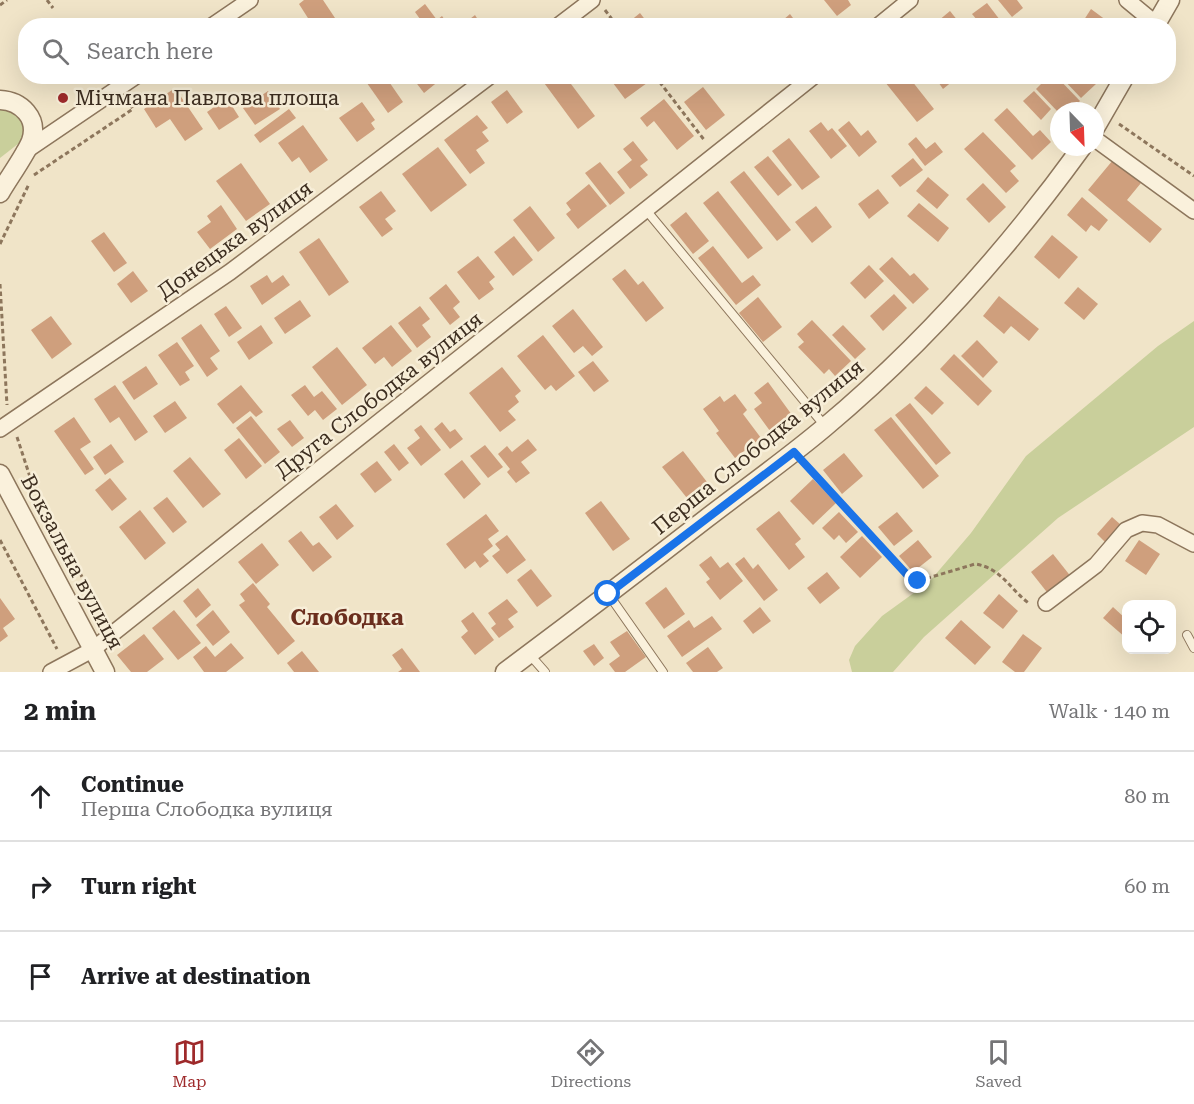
<!DOCTYPE html>
<meta charset="utf-8">
<style>
body{margin:0;font-family:"Roboto Serif",serif;background:#f6f6f6;color:#202124}
.controls{position:absolute;right:18px;bottom:18px;display:grid;overflow:hidden;border-radius:12px;box-shadow:0 6px 24px #0002}
.controls button{width:54px;height:54px;display:grid;place-items:center;padding:0;border:0;border-bottom:2px solid #e0e0e0;background:#fff;color:#202124;font:30px sans-serif}
.compass{position:absolute;left:1050px;top:102px;width:54px;height:54px;border-radius:50%;background:#fff;box-shadow:0 6px 24px #0002;rotate:157deg}
.stop{position:absolute;width:18px;height:18px;margin:-14px;border:4px solid #1a73e8;border-radius:50%;background:#fff}
.stop.end{background:#1a73e8;border-color:#fff;box-shadow:0 2px 6px #0008}
.list{margin:0;padding:0;list-style:none}
h2{display:flex;justify-content:space-between;align-items:center;height:78px;margin:0;padding:0 24px;font-size:26px}
h2 small{font-size:20px;font-weight:400;color:#757577}
.list li{display:grid;grid-template-columns:39px 1fr auto;gap:18px;align-items:center;box-sizing:border-box;height:90px;padding:0 24px;border-top:2px solid #e0e0e0}
.list b{display:block;font-size:22px;white-space:nowrap}
.list p{margin:0;font-size:20px;white-space:nowrap;color:#757577}
.list em{font-size:20px;font-style:normal;color:#757577}
.icon{flex:none;width:33px;height:33px;fill:none;stroke:currentColor;stroke-width:2;stroke-linecap:round;stroke-linejoin:round}
.map{position:relative;flex:none;width:1194px;height:672px;overflow:hidden}
.search{position:absolute;background:#fff;box-shadow:0 6px 24px #0002;left:18px;right:18px;top:18px;height:66px;display:flex;align-items:center;gap:15px;box-sizing:border-box;padding:0 21px;border-radius:24px;color:#757577;font-size:22px}
.sheet{height:348px;background:#fff}
nav{display:flex;justify-content:space-around;align-items:center;box-sizing:border-box;height:84px;border-top:2px solid #e0e0e0;background:#fff;font-size:16px;color:#757577}
nav a{display:grid;justify-items:center;gap:3px}
nav .on{color:#9e2a2b}
.map>svg:first-child{display:block}
.green{fill:#c9cf9b}
.building{fill:#cf9f7d}
.lines{fill:none;stroke-linecap:round;stroke-linejoin:round}
.service-casing{stroke:#8d765c;stroke-width:10}
.minor-casing{stroke:#8d765c;stroke-width:18}
.tertiary-casing{stroke:#8d765c;stroke-width:21}
.path{stroke:#8d765c;stroke-width:3;stroke-dasharray:4.5 3;stroke-linecap:butt}
.service{stroke:#faf1dc;stroke-width:8}
.minor{stroke:#faf1dc;stroke-width:15}
.tertiary{stroke:#faf1dc;stroke-width:18}
.route{stroke:#1a73e8;stroke-width:8}
.poi-dot{fill:#9e2a2b;stroke:#f7eed8;stroke-width:2}
.labels{text-anchor:middle;dominant-baseline:central;stroke-width:5;stroke-linejoin:round;paint-order:stroke}
.poi-label{font-size:21px;fill:#3d2e20;stroke:#f7eed8;text-anchor:start}
.street-label{font-size:21px;fill:#3d2e20;stroke:#f7eed8}
.neighbourhood-label{font-size:22px;font-weight:bold;fill:#6b2e1e;stroke:#f7eed8}
</style>
<div class="map">
<svg width="1194" height="672" viewBox="0 0 1194 672">
<rect width="100%" height="100%" fill="#f0e4c8"/>
<!-- green -->
<g class="green">
<path d="M0 107H9L27 124 23 140 0 158Z"/>
<path d="M1194 321V427L1058 518 924 637 893 672H852L849 660 855 646 882 616 929 582 971 533 1026 456 1158 346Z"/>
</g>
<!-- building -->
<g class="building">
<path d="M304 0H323L335 18 324 26H313L299 4Z"/>
<path d="M824 0H848L851 5 837 16Z"/>
<path d="M998 0H1017L1023 8 1012 17Z"/>
<path d="M987 3 1003 24 1001 26H982L972 14Z"/>
<path d="M425 4 437 20 442 16 449 26H425L415 12Z"/>
<path d="M1091 9 1114 26H1080Z"/>
<path d="M950 11 962 26H932Z"/>
<path d="M640 13 650 26H624Z"/>
<path d="M790 14 799 26H776Z"/>
<path d="M475 15 482 26H461Z"/>
<path d="M362 76H385L403 102 388 113Z"/>
<path d="M411 76H445L424 93Z"/>
<path d="M539 76H565L595 116 578 129Z"/>
<path d="M622 76H642L647 83 625 99 613 83Z"/>
<path d="M892 76H908L934 109 917 122 885 82Z"/>
<path d="M934 76H959L943 89Z"/>
<path d="M1049 76H1056L1080 101 1070 111 1059 113 1036 89Z"/>
<path d="M1060 76H1091L1097 83 1081 98Z"/>
<path d="M703 87 725 115 706 130 684 102Z"/>
<path d="M175 88 203 129 185 141 170 119 156 128 144 109Z"/>
<path d="M507 90 523 112 507 124 491 102Z"/>
<path d="M268 91 280 109 255 125 243 108Z"/>
<path d="M1034 91 1051 109 1041 120 1023 101Z"/>
<path d="M227 98 239 117 219 130 207 112Z"/>
<path d="M664 99 694 136 677 150 654 121 647 127 640 118Z"/>
<path d="M362 102 375 120 371 123 375 129 357 142 339 118Z"/>
<path d="M1007 108 1033 136 1040 130 1051 142 1032 160 994 120Z"/>
<path d="M289 109 296 118 260 143 254 135Z"/>
<path d="M477 115 488 128 482 132 489 141 476 150 485 163 470 174 444 140Z"/>
<path d="M849 121 861 136 868 130 877 142 859 157 838 130Z"/>
<path d="M821 122 828 131 832 128 847 146 831 159 809 131Z"/>
<path d="M303 125 328 160 310 173 299 157 292 162 278 143Z"/>
<path d="M983 132 1016 166 1010 171 1019 181 1006 193 964 149Z"/>
<path d="M916 137 926 149 935 142 943 152 925 166 908 144Z"/>
<path d="M789 138 820 177 802 190 772 151Z"/>
<path d="M633 141 648 160 640 166 648 175 630 189 617 172 632 160 623 149Z"/>
<path d="M438 147 467 185 431 212 402 174Z"/>
<path d="M768 156 792 185 778 196 754 167Z"/>
<path d="M913 158 923 170 900 187 891 176Z"/>
<path d="M1113 160 1141 183 1127 200 1162 229 1150 243 1088 190Z"/>
<path d="M600 162 625 193 610 205 585 173Z"/>
<path d="M241 163 270 204 246 221 216 181Z"/>
<path d="M744 171 791 230 777 241 730 182Z"/>
<path d="M928 177 949 195 937 209 916 191Z"/>
<path d="M983 183 1006 207 989 223 966 199Z"/>
<path d="M589 184 607 206 578 229 566 214 571 210 566 203Z"/>
<path d="M878 189 889 203 869 219 858 204Z"/>
<path d="M381 191 396 211 385 219 393 229 382 237 359 207Z"/>
<path d="M718 191 763 248 748 259 703 203Z"/>
<path d="M1082 197 1108 220 1099 231 1091 225 1086 232 1067 215Z"/>
<path d="M919 203 949 228 938 242 907 216Z"/>
<path d="M221 205 237 229 210 249 197 232 211 222 207 216Z"/>
<path d="M530 206 555 238 538 252 513 220Z"/>
<path d="M816 206 832 227 812 243 795 222Z"/>
<path d="M686 212 709 241 693 254 670 225Z"/>
<path d="M104 232 127 263 114 272 91 241Z"/>
<path d="M1052 235 1078 257 1059 279 1034 257Z"/>
<path d="M514 236 533 260 513 276 494 252Z"/>
<path d="M319 238 349 282 329 296 299 252Z"/>
<path d="M713 246 742 283 753 275 761 285 736 305 698 258Z"/>
<path d="M478 256 495 277 489 282 494 289 479 300 457 272Z"/>
<path d="M892 257 910 276 914 273 929 289 913 304 879 269Z"/>
<path d="M869 265 884 281 865 299 850 283Z"/>
<path d="M625 269 638 285 643 281 664 308 646 322 612 279Z"/>
<path d="M133 271 148 291 131 303 117 284Z"/>
<path d="M267 275 272 283 283 275 290 285 262 305 250 286Z"/>
<path d="M446 284 460 302 453 308 460 317 450 325 429 298Z"/>
<path d="M1078 287 1098 304 1084 320 1064 303Z"/>
<path d="M894 294 907 308 883 331 870 316Z"/>
<path d="M999 296 1039 329 1029 341 1011 326 1004 334 983 316Z"/>
<path d="M758 297 782 327 763 342 739 313Z"/>
<path d="M300 300 311 316 285 334 274 318Z"/>
<path d="M226 306 242 328 229 337 214 314Z"/>
<path d="M420 306 430 319 422 325 431 337 417 348 398 323Z"/>
<path d="M573 309 603 347 592 356 583 346 574 353 552 326Z"/>
<path d="M51 316 72 344 52 359 31 330Z"/>
<path d="M812 320 851 361 835 376 829 369 824 374 798 347 804 342 797 334Z"/>
<path d="M201 324 220 351 210 358 218 369 207 377 181 338Z"/>
<path d="M261 325 273 343 249 360 237 342Z"/>
<path d="M391 325 412 351 392 367 384 357 375 364 362 348Z"/>
<path d="M843 325 866 349 855 359 832 335Z"/>
<path d="M543 335 575 376 556 391 551 385 545 390 517 356Z"/>
<path d="M977 340 998 362 983 378 961 356Z"/>
<path d="M177 342 194 366 185 372 190 380 180 386 158 355Z"/>
<path d="M337 347 367 385 342 405 312 367Z"/>
<path d="M954 354 992 391 978 406 940 369Z"/>
<path d="M593 361 609 381 594 392 578 372Z"/>
<path d="M146 366 158 384 134 400 122 382Z"/>
<path d="M502 367 521 391 515 396 519 402 508 411 516 420 500 432 469 393Z"/>
<path d="M768 382 792 415 770 431 754 409 762 403 754 393Z"/>
<path d="M115 385 148 432 135 441 119 417 110 423 94 399Z"/>
<path d="M241 385 263 412 256 417 250 411 233 424 217 404Z"/>
<path d="M305 385 314 397 322 391 337 409 323 420 315 410 308 416 291 395Z"/>
<path d="M926 386 944 403 932 415 914 398Z"/>
<path d="M735 394 747 410 743 414 761 438 735 458 716 433 719 431 703 409 720 396 724 402Z"/>
<path d="M175 401 187 418 165 433 153 416Z"/>
<path d="M910 403 951 453 936 465 895 415Z"/>
<path d="M251 416 280 452 265 464 236 428Z"/>
<path d="M74 417 91 442 80 449 94 469 85 475 54 431Z"/>
<path d="M891 417 939 476 923 489 874 430Z"/>
<path d="M290 420 304 438 292 447 277 429Z"/>
<path d="M442 422 450 432 455 429 463 439 450 449 434 429Z"/>
<path d="M421 425 441 450 421 466 407 448 420 438 414 430Z"/>
<path d="M239 438 262 466 246 479 224 450Z"/>
<path d="M528 439 537 450 521 462 530 473 516 483 507 472 510 469 498 454 507 446 512 452Z"/>
<path d="M111 444 124 462 105 475 93 457Z"/>
<path d="M394 444 409 463 399 471 384 452Z"/>
<path d="M485 445 503 467 488 478 470 456Z"/>
<path d="M683 451 707 482 687 498 662 467Z"/>
<path d="M844 453 863 476 842 494 823 470Z"/>
<path d="M190 457 221 494 203 508 173 471Z"/>
<path d="M462 460 481 484 464 499 444 474Z"/>
<path d="M377 461 392 480 375 493 360 474Z"/>
<path d="M110 478 127 499 112 511 95 490Z"/>
<path d="M813 479 836 503 813 525 790 501Z"/>
<path d="M167 497 187 522 173 533 153 508Z"/>
<path d="M601 501 630 539 613 551 585 513Z"/>
<path d="M336 504 354 526 337 540 319 517Z"/>
<path d="M140 510 166 543 145 560 119 527Z"/>
<path d="M779 511 801 539 795 544 805 557 789 570 756 529Z"/>
<path d="M839 512 858 532 846 543 839 535 834 540 822 528Z"/>
<path d="M897 512 913 531 894 546 878 527Z"/>
<path d="M486 514 499 531 488 539 493 546 483 554 489 561 480 568 475 561 465 569 446 544Z"/>
<path d="M1112 517 1121 525 1105 542 1097 534Z"/>
<path d="M301 531 313 546 319 542 332 557 313 572 288 541Z"/>
<path d="M507 535 526 560 507 574 492 556 500 550 495 544Z"/>
<path d="M862 536 882 557 860 578 840 557Z"/>
<path d="M918 540 932 557 913 572 899 556Z"/>
<path d="M1139 540 1160 554 1146 575 1125 561Z"/>
<path d="M262 543 279 565 256 584 238 562Z"/>
<path d="M1053 554 1072 578 1050 596 1031 572Z"/>
<path d="M711 556 720 568 728 562 743 581 720 600 706 582 710 579 699 565Z"/>
<path d="M744 557 753 569 758 564 778 590 764 601 735 564Z"/>
<path d="M531 569 552 596 537 607 517 580Z"/>
<path d="M827 572 840 588 820 604 807 588Z"/>
<path d="M253 583 270 604 267 607 295 641 278 655 239 605 245 601 240 594Z"/>
<path d="M666 587 685 614 664 629 645 603Z"/>
<path d="M198 588 211 605 196 618 183 601Z"/>
<path d="M999 594 1018 611 1003 629 983 613Z"/>
<path d="M0 598 15 619 3 628 8 636 0 642Z"/>
<path d="M507 599 518 612 508 619 514 627 499 638 491 628 496 624 488 613Z"/>
<path d="M760 607 771 621 753 634 743 621Z"/>
<path d="M1113 607 1126 619V638L1103 618Z"/>
<path d="M174 610 201 643 178 660 152 628Z"/>
<path d="M213 610 230 632 213 646 196 625Z"/>
<path d="M473 612 494 640 475 655 461 637 468 631 461 621Z"/>
<path d="M712 616 722 629 682 657 667 636 689 620 694 628Z"/>
<path d="M961 620 991 647 975 665 945 638Z"/>
<path d="M627 631 646 657 625 672H615L609 664 620 656 610 642Z"/>
<path d="M144 634 164 659 147 672H131L117 655Z"/>
<path d="M1023 634 1042 648 1024 672H1015L1002 662Z"/>
<path d="M231 643 244 658 226 672H204L193 657 206 646 215 657Z"/>
<path d="M594 644 604 658 594 666 583 651Z"/>
<path d="M708 647 723 668 717 672H693L686 663Z"/>
<path d="M402 648 420 672H398L402 669 392 655Z"/>
<path d="M302 651 319 672H294L287 663Z"/>
</g>
<g class="lines">
<!-- service casing -->
<g class="service-casing">
<g id="service">
<path d="M646 210 825 426"/>
<path d="M609 595 663 672"/>
<path d="M1187 635 1194 648"/>
<path d="M530 655 545 672"/>
</g>
</g>
<!-- minor casing -->
<g class="minor-casing">
<g id="minor">
<path d="M1127 0 1156 24"/>
<path d="M212 26 250 0"/>
<path d="M558 26 592 0"/>
<path d="M878 26 910 0"/>
<path d="M1095 139 1194 211"/>
<path d="M24 152 136 76"/>
<path d="M0 429 230 272 490 76"/>
<path d="M1046 603 1096 565 1126 530 1142 523 1158 525 1194 544"/>
<path d="M51 672 92 650 814 76"/>
</g>
</g>
<!-- tertiary casing -->
<g class="tertiary-casing">
<g id="tertiary">
<path d="M1155 26 1170 0"/>
<path d="M0 100C21 101 39 118 31 141 26 154 8 179 0 193"/>
<path d="M1095 128 1125 76"/>
<path d="M0 474 105 672"/>
<path d="M505 672C573 621 640 570 707 518 746 488 787 459 825 427 923 345 1008 249 1082 147"/>
</g>
</g>
<!-- path -->
<g class="path">
<path d="M47 0 53 8"/>
<path d="M0 5 7 0"/>
<path d="M605 10 617 26"/>
<path d="M655 76 705 141"/>
<path d="M1119 124 1194 176"/>
<path d="M34 175 133 109 128 101"/>
<path d="M0 244 29 184"/>
<path d="M0 284 7 405"/>
<path d="M17 437 31 480 100 611 101 621"/>
<path d="M805 464 910 578 918 581 975 564C1002 568 1010 590 1030 604"/>
<path d="M0 540 57 649"/>
</g>
<!-- service -->
<use href="#service" class="service"/>
<!-- minor -->
<use href="#minor" class="minor"/>
<!-- tertiary -->
<use href="#tertiary" class="tertiary"/>
</g>
<g class="lines">
<!-- route -->
<path class="route" d="M608 594 794 452 910 578 918 581"/>
</g>
<!-- markers -->
<circle class="poi-dot" cx="63" cy="98" r="6"/>
<g class="labels">
<!-- poi labels -->
<g class="poi-label">
<text x="75" y="98">Мічмана Павлова площа</text>
</g>
<!-- street labels -->
<g class="street-label">
<text transform="translate(235 240) rotate(-36)">Донецька вулиця</text>
<text transform="translate(379 395) rotate(-38)">Друга Слободка вулиця</text>
<text transform="translate(758 447) rotate(-39)">Перша Слободка вулиця</text>
<text transform="translate(72 562) rotate(62)">Вокзальна вулиця</text>
</g>
<!-- neighbourhood labels -->
<g class="neighbourhood-label">
<text x="347" y="617">Слободка</text>
</g>
</g>
</svg>
<div class="controls">
<button><svg class="icon" aria-label="locate" viewBox="0 0 24 24"><circle cx="12" cy="12" r="6"/><path d="M12 2v4M12 18v4M2 12h4M18 12h4"/></svg></button>
</div>
<svg class="compass" viewBox="-18 -18 36 36"><path d="M0-13l5 13h-10z" fill="#e53935"/><path d="M0 13l5-13h-10z" fill="#757577"/></svg>
<div class="stop" style="left:608px;top:594px"></div>
<div class="stop end" style="left:918px;top:581px"></div>
<div class="search"><svg class="icon" aria-label="search" viewBox="0 0 24 24"><circle cx="10" cy="10" r="6"/><path d="M15 15l6 6"/></svg>Search here</div>
</div>
<section class="sheet">
<h2>2 min<small>Walk · 140 m</small></h2>
<ul class="list">
<li><svg class="icon" aria-label="ahead" viewBox="0 0 24 24"><path d="M12 20V5M6 11l6-6 6 6"/></svg><div><b>Continue</b><p>Перша Слободка вулиця</p></div><em>80 m</em></li>
<li><svg class="icon" aria-label="right" viewBox="0 0 24 24"><path d="M7 20v-9h11M14 6l5 5-5 5"/></svg><div><b>Turn right</b></div><em>60 m</em></li>
<li><svg class="icon" aria-label="arrive" viewBox="0 0 24 24"><path d="M6 21V4h12l-3 4 3 4H6"/></svg><div><b>Arrive at destination</b></div></li>
</ul>
</section>
<nav>
<a class="on"><svg class="icon" aria-label="map" viewBox="0 0 24 24"><path d="M3 6l6-2 6 2 6-2v14l-6 2-6-2-6 2zM9 4v14M15 6v14"/></svg>Map</a>
<a><svg class="icon" aria-label="directions" viewBox="0 0 24 24"><path d="M12 3l9 9-9 9-9-9zM9 14v-3h6M13 9l2 2-2 2"/></svg>Directions</a>
<a><svg class="icon" aria-label="saved" viewBox="0 0 24 24"><path d="M7 4h10v16l-5-4-5 4z"/></svg>Saved</a>
</nav>
